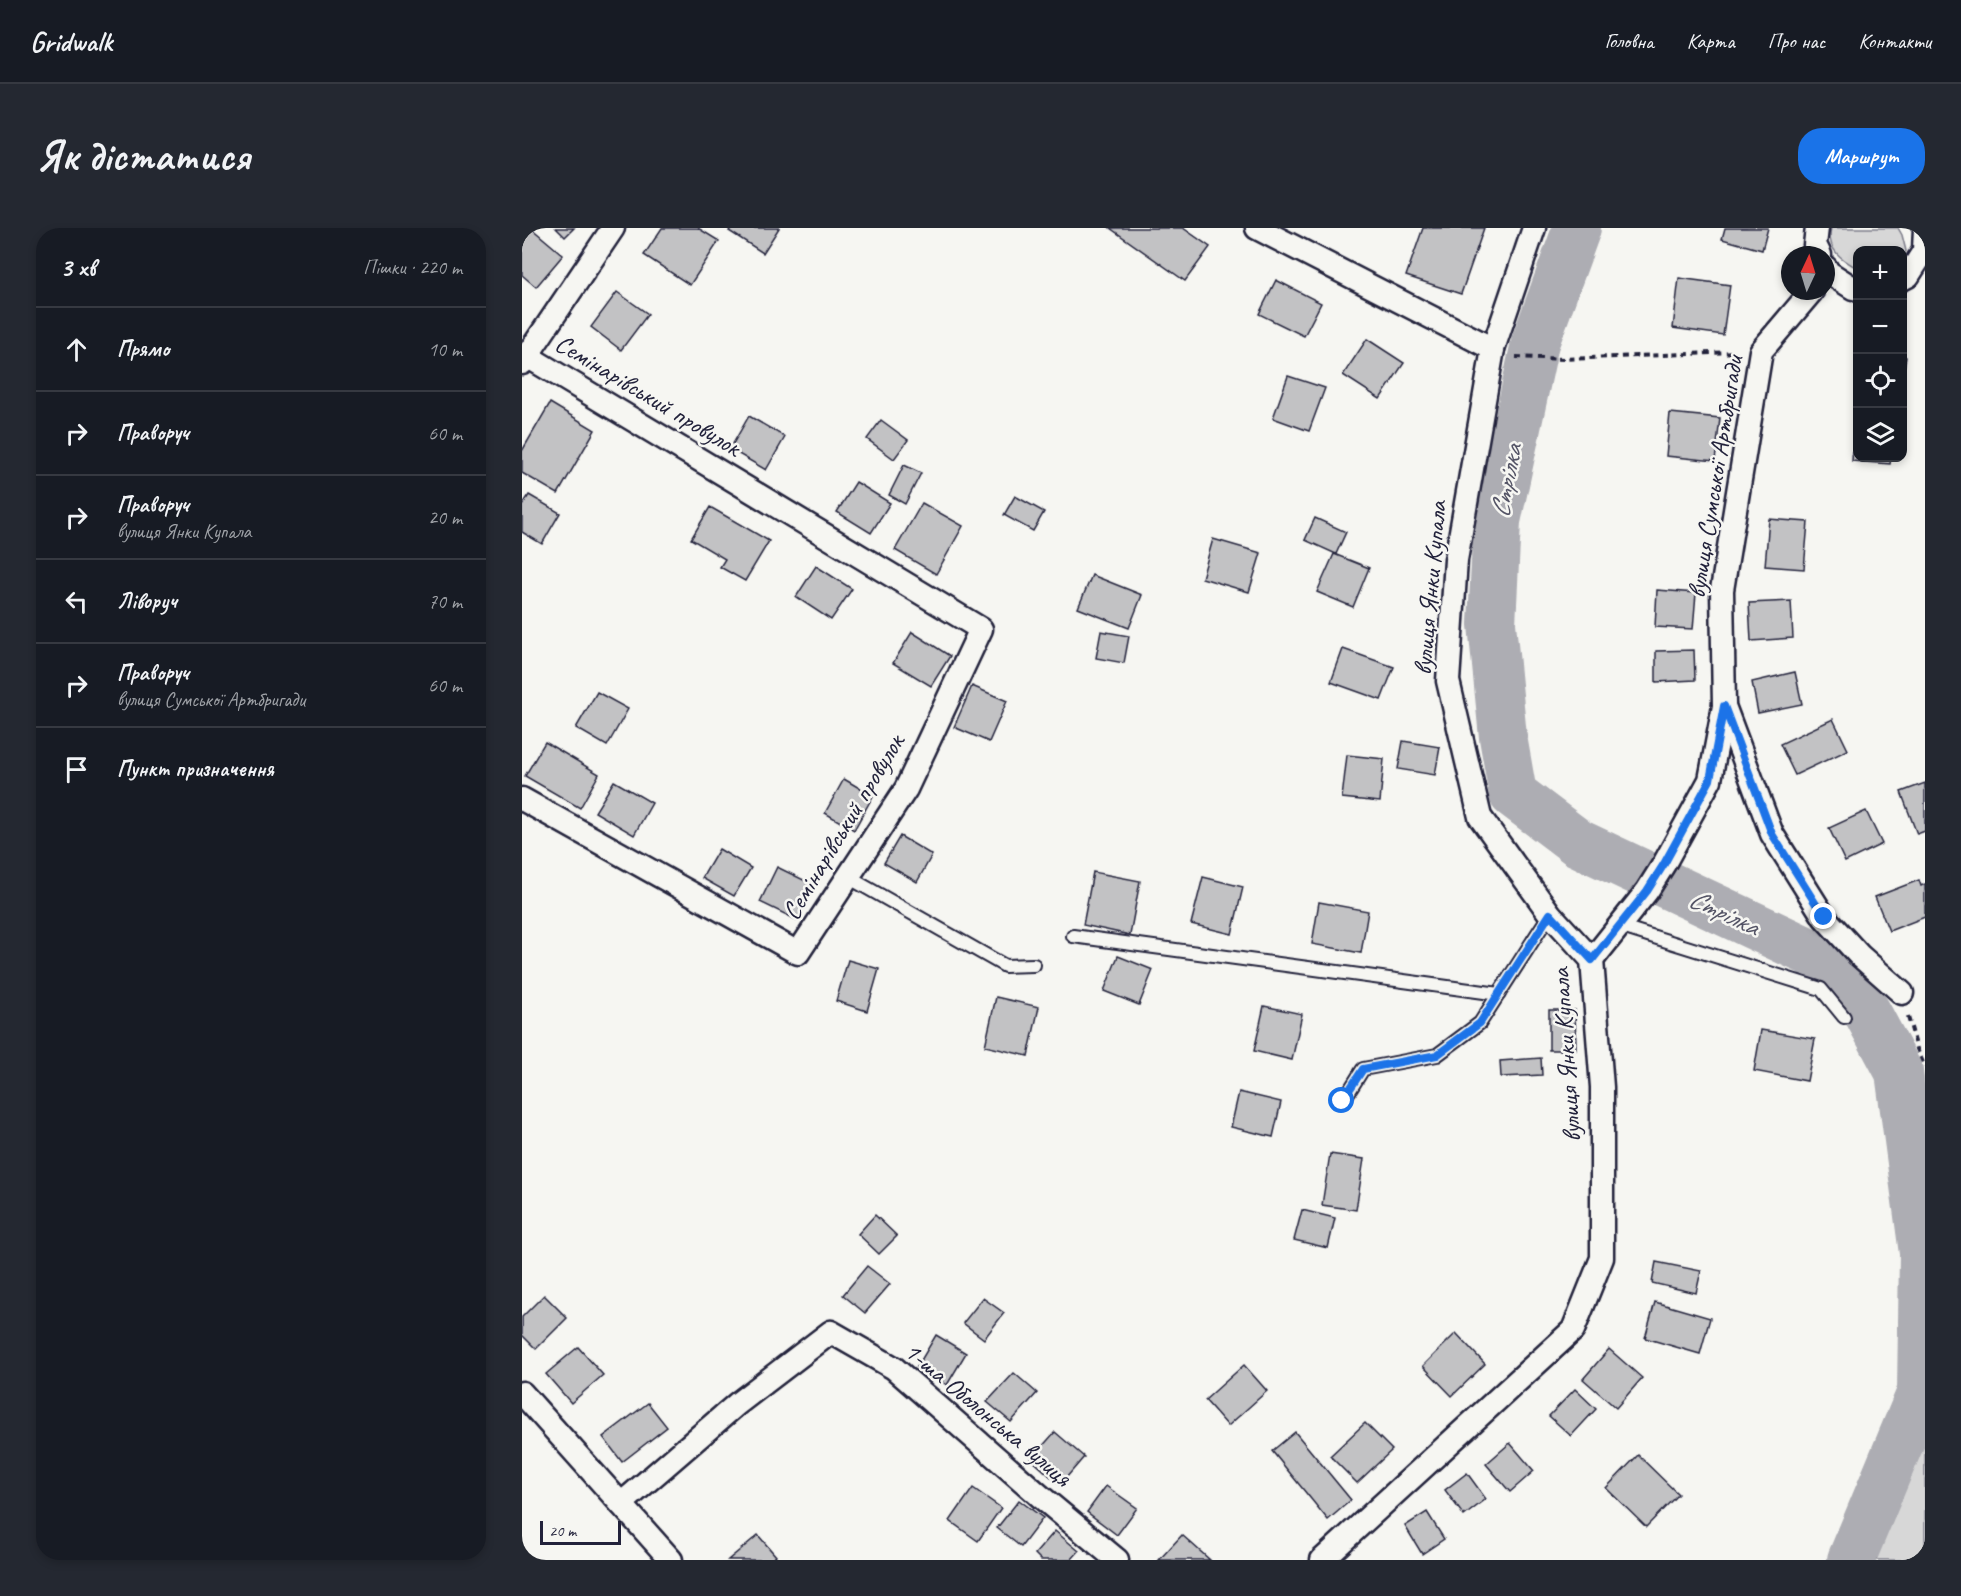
<!DOCTYPE html>
<html lang="uk">
<meta charset="utf-8">
<style>
body{margin:0;font-family:Caveat,sans-serif;background:#242831;color:#f1f3f6}
.controls{position:absolute;right:18px;top:18px;display:grid;overflow:hidden;border-radius:12px;box-shadow:0 3px 9px #0003}
.controls button{width:54px;height:54px;display:grid;place-items:center;padding:0;border:0;border-bottom:2px solid #363941;background:#171b24;color:#f1f3f6;font:30px sans-serif}
.compass{position:absolute;left:1259px;top:18px;width:54px;height:54px;border-radius:50%;background:#171b24;box-shadow:0 3px 9px #0003;rotate:4deg}
.scale{position:absolute;left:18px;bottom:15px;width:81px;box-sizing:border-box;padding-left:6px;border:3px solid #22223b;border-top:0;font-size:16px;line-height:21px;white-space:nowrap;color:#22223b;-webkit-text-stroke:4px #f6f6f2;paint-order:stroke}
.stop{position:absolute;width:18px;height:18px;margin:-14px;border:4px solid #1a73e8;border-radius:50%;background:#fff}
.stop.end{background:#1a73e8;border-color:#fff;box-shadow:0 2px 6px #0008}
.list{margin:0;padding:0;list-style:none}
h2{display:flex;justify-content:space-between;align-items:center;height:78px;margin:0;padding:0 24px;font-size:26px}
h2 small{font-size:20px;font-weight:400;color:#9ea1a6}
.list li{display:grid;grid-template-columns:39px 1fr auto;gap:18px;align-items:center;box-sizing:border-box;height:84px;padding:0 24px;border-top:2px solid #363941}
.list b{display:block;font-size:22px;white-space:nowrap}
.list p{margin:0;font-size:20px;white-space:nowrap;color:#9ea1a6}
.list em{font-size:20px;font-style:normal;color:#9ea1a6}
.icon{flex:none;width:33px;height:33px;fill:none;stroke:currentColor;stroke-width:2;stroke-linecap:round;stroke-linejoin:round}
.map{position:relative;flex:none;width:1403px;height:1332px;overflow:hidden;border-radius:24px}
header{display:flex;align-items:center;gap:36px;box-sizing:border-box;height:84px;padding:0 30px;background:#171b24;border-bottom:2px solid #363941}
header strong{font-size:28px}
nav{display:flex;gap:33px;margin-inline-start:auto;font-size:21px}
.intro{display:flex;align-items:center;justify-content:space-between;box-sizing:border-box;height:144px;padding:0 36px}
h1{margin:0;font-size:42px}
.button{padding:15px 27px;border-radius:24px;background:#1a73e8;color:#fff;font-size:21px;font-weight:700}
main{display:flex;gap:36px;padding:0 36px}
aside{flex:1;background:#171b24;border-radius:24px;box-shadow:0 3px 9px #0003}
.map>svg:first-child{display:block}
.green{fill:#d7d7d7;stroke:#7c7c89;stroke-width:1.5}
.lines{fill:none;stroke-linecap:round;stroke-linejoin:round}
.river{stroke:#adadb3;stroke-width:48}
.building{fill:#c2c2c4;stroke:#22223b;stroke-width:1.5}
.lane-casing{stroke:#22223b;stroke-width:16}
.street-casing{stroke:#22223b;stroke-width:27}
.path{stroke:#22223b;stroke-width:4;stroke-dasharray:6 4.5;stroke-linecap:butt}
.lane{stroke:#f6f6f2;stroke-width:12}
.street{stroke:#f6f6f2;stroke-width:22}
.route{stroke:#1a73e8;stroke-width:8}
.labels{text-anchor:middle;dominant-baseline:central;stroke-width:5;stroke-linejoin:round;paint-order:stroke}
.street-label{font-size:26px;fill:#22223b;stroke:#f6f6f2}
.water-label{font-size:27px;font-style:italic;fill:#535365;stroke:#f6f6f2}
</style>
<header>
<strong>Gridwalk</strong>
<nav><a>Головна</a><a>Карта</a><a>Про нас</a><a>Контакти</a></nav>
</header>
<div class="intro"><h1>Як дістатися</h1><a class="button">Маршрут</a></div>
<main>
<aside>
<h2>3 хв<small>Пішки · 220 m</small></h2>
<ul class="list">
<li><svg class="icon" aria-label="ahead" viewBox="0 0 24 24"><path d="M12 20V5M6 11l6-6 6 6"/></svg><div><b>Прямо</b></div><em>10 m</em></li>
<li><svg class="icon" aria-label="right" viewBox="0 0 24 24"><path d="M7 20v-9h11M14 6l5 5-5 5"/></svg><div><b>Праворуч</b></div><em>60 m</em></li>
<li><svg class="icon" aria-label="right" viewBox="0 0 24 24"><path d="M7 20v-9h11M14 6l5 5-5 5"/></svg><div><b>Праворуч</b><p>вулиця Янки Купала</p></div><em>20 m</em></li>
<li><svg class="icon" aria-label="left" viewBox="0 0 24 24"><path d="M17 20v-9H6M10 6l-5 5 5 5"/></svg><div><b>Ліворуч</b></div><em>70 m</em></li>
<li><svg class="icon" aria-label="right" viewBox="0 0 24 24"><path d="M7 20v-9h11M14 6l5 5-5 5"/></svg><div><b>Праворуч</b><p>вулиця Сумської Артбригади</p></div><em>60 m</em></li>
<li><svg class="icon" aria-label="arrive" viewBox="0 0 24 24"><path d="M6 21V4h12l-3 4 3 4H6"/></svg><div><b>Пункт призначення</b></div></li>
</ul>
</aside>
<div class="map">
<svg width="1403" height="1332" viewBox="0 0 1403 1332">
<rect width="100%" height="100%" fill="#f6f6f2"/>
<filter id="ink" filterUnits="userSpaceOnUse"><feTurbulence type="fractalNoise" baseFrequency=".0167" numOctaves="2"/><feDisplacementMap in="SourceGraphic" scale="12" xChannelSelector="R" yChannelSelector="G"/><feConvolveMatrix kernelMatrix="1 2 1 2 8 2 1 2 1" color-interpolation-filters="sRGB"/></filter>
<g filter="url(#ink)">
<!-- green -->
<g class="green">
<path d="M1309 0H1376L1380 7 1384 23 1381 29 1380 22H1336L1335 40C1319 31 1304 21 1309 0Z"/>
<path d="M1403 1125V1332H1317L1320 1315 1326 1300 1355 1260Z"/>
</g>
<g class="lines">
<!-- river -->
<path class="river" d="M1055 0 1013 115 975 293 970 396 981 509 991 566 1056 615 1290 725 1345 784 1377 844 1401 1025 1399 1164 1329 1332"/>
</g>
<!-- building -->
<g class="building">
<path d="M3 0H9L41 27 14 59 0 47V3Z"/>
<path d="M34 0H52L43 9Z"/>
<path d="M140 0H176L197 13 168 57 122 27Z"/>
<path d="M209 0H257L241 25 207 3Z"/>
<path d="M588 0H661L688 19 663 53Z"/>
<path d="M901 0H962L939 66 884 48Z"/>
<path d="M1203 0H1246L1240 22 1200 11Z"/>
<path d="M1157 50 1208 57 1201 107 1151 100Z"/>
<path d="M754 52 799 75 782 108 737 86Z"/>
<path d="M95 64 126 86 99 122 69 99Z"/>
<path d="M845 111 882 135 858 171 821 147Z"/>
<path d="M1380 128 1384 129 1380 153Z"/>
<path d="M766 148 803 160 787 203 751 190Z"/>
<path d="M28 175 73 202 36 266 0 245V223Z"/>
<path d="M1148 185 1198 190 1193 233 1144 228Z"/>
<path d="M227 188 263 209 244 242 208 221Z"/>
<path d="M1333 190 1336 191V230H1369L1368 236 1330 233Z"/>
<path d="M359 192 386 212 372 231 345 211Z"/>
<path d="M382 237 399 245 383 276 367 267Z"/>
<path d="M334 254 368 275 349 305 315 284Z"/>
<path d="M7 267 38 285 20 316 0 304V278Z"/>
<path d="M493 268 522 284 511 303 482 287Z"/>
<path d="M400 275 441 298 414 346 373 322Z"/>
<path d="M188 279 247 313 223 353 198 339 203 331 169 311Z"/>
<path d="M793 290 824 304 814 326 783 312Z"/>
<path d="M1247 291 1286 294 1282 341 1243 338Z"/>
<path d="M691 311 739 325 727 364 680 350Z"/>
<path d="M812 326 847 340 831 379 795 364Z"/>
<path d="M294 338 330 361 309 392 274 369Z"/>
<path d="M570 347 620 367 607 400 556 380Z"/>
<path d="M1135 362 1174 365 1171 401 1133 399Z"/>
<path d="M1269 373 1271 410 1229 413 1227 375Z"/>
<path d="M579 403 607 408 602 435 574 430Z"/>
<path d="M390 404 428 428 409 458 371 435Z"/>
<path d="M821 421 872 439 859 472 809 454Z"/>
<path d="M1172 422 1173 452 1134 454V423Z"/>
<path d="M1273 444 1280 476 1236 485 1230 454Z"/>
<path d="M450 458 485 473 467 514 432 499Z"/>
<path d="M75 464 106 481 85 518 54 500Z"/>
<path d="M1311 491 1326 522 1273 547 1258 516Z"/>
<path d="M881 513 918 519 913 547 876 541Z"/>
<path d="M23 514 77 546 58 580 3 548Z"/>
<path d="M825 527 862 531 858 574 820 570Z"/>
<path d="M322 551 351 568 332 602 303 585Z"/>
<path d="M92 553 130 575 112 607 73 584Z"/>
<path d="M1403 555V603L1395 606 1379 564Z"/>
<path d="M1344 583 1360 616 1323 634 1307 600Z"/>
<path d="M378 608 410 627 395 654 362 635Z"/>
<path d="M197 621 229 640 212 668 180 650Z"/>
<path d="M255 639 292 657 275 692 238 674Z"/>
<path d="M571 644 618 653 608 707 561 697Z"/>
<path d="M681 649 721 659 710 706 669 696Z"/>
<path d="M1397 652 1399 658 1403 656V689L1367 703 1353 669Z"/>
<path d="M797 674 846 683 839 725 790 716Z"/>
<path d="M596 728 631 742 617 777 582 763Z"/>
<path d="M326 732 357 741 345 783 314 773Z"/>
<path d="M474 769 517 779 506 828 463 818Z"/>
<path d="M742 778 780 786 770 832 732 823Z"/>
<path d="M1027 782H1053L1054 822H1027Z"/>
<path d="M1239 802 1293 811 1285 853 1232 843Z"/>
<path d="M1019 830 1020 847 979 849 978 833Z"/>
<path d="M717 864 759 874 751 909 709 899Z"/>
<path d="M808 926 842 931 834 982 800 977Z"/>
<path d="M780 982 813 990 806 1020 772 1012Z"/>
<path d="M353 987 375 1008 357 1026 336 1006Z"/>
<path d="M1134 1034 1179 1043 1174 1065 1130 1055Z"/>
<path d="M345 1038 368 1056 343 1085 321 1067Z"/>
<path d="M22 1067 45 1090 14 1121 0 1107V1089Z"/>
<path d="M461 1070 482 1085 462 1111 441 1095Z"/>
<path d="M1133 1074 1188 1090 1178 1126 1123 1110Z"/>
<path d="M934 1105 963 1136 930 1168 901 1138Z"/>
<path d="M414 1107 444 1125 425 1157 395 1139Z"/>
<path d="M56 1119 81 1147 49 1175 24 1146Z"/>
<path d="M1087 1121 1120 1150 1094 1180 1061 1151Z"/>
<path d="M722 1137 745 1163 706 1198 683 1172Z"/>
<path d="M492 1145 515 1165 489 1194 465 1174Z"/>
<path d="M1053 1161 1074 1181 1049 1208 1027 1188Z"/>
<path d="M126 1175 145 1199 100 1234 81 1209Z"/>
<path d="M843 1195 870 1222 835 1255 808 1228Z"/>
<path d="M533 1204 562 1229 538 1257 509 1231Z"/>
<path d="M773 1204 829 1272 806 1292 750 1223Z"/>
<path d="M988 1215 1012 1243 988 1264 964 1236Z"/>
<path d="M1116 1227 1156 1266 1124 1299 1084 1260Z"/>
<path d="M945 1245 964 1271 942 1288 923 1262Z"/>
<path d="M584 1258 615 1280 595 1307 565 1284Z"/>
<path d="M451 1260 479 1280 456 1313 428 1293Z"/>
<path d="M497 1272 521 1290 499 1319 475 1300Z"/>
<path d="M905 1284 922 1311 900 1326 883 1298Z"/>
<path d="M533 1303 557 1323 549 1332H519L513 1326Z"/>
<path d="M236 1307 254 1328 249 1332H206Z"/>
<path d="M660 1307 688 1332H637Z"/>
</g>
<g class="lines">
<!-- lane casing -->
<g class="lane-casing">
<g id="lane">
<path d="M326 649 483 738 512 737"/>
<path d="M1097 698 1299 761 1322 789"/>
<path d="M551 708 977 766"/>
<path d="M821 873 841 841 915 827 958 795 1028 686"/>
</g>
</g>
<!-- street casing -->
<g class="street-casing">
<g id="street">
<path d="M735 0 971 121"/>
<path d="M1295 0 1293 17 1298 27"/>
<path d="M1304 40 1306 44 1331 60 1336 61"/>
<path d="M1380 51 1386 48 1402 23 1403 0"/>
<path d="M1290 63 1239 123 1200 362 1202 478 1250 606 1302 689 1337 727 1380 765"/>
<path d="M0 135 91 0"/>
<path d="M0 571 276 725 384 561 459 401 5 128"/>
<path d="M1070 732 1125 663 1142 636 1188 552 1202 478"/>
<path d="M0 1165 149 1332"/>
<path d="M99 1276 215 1176 309 1104 372 1140 518 1268 595 1332"/>
<path d="M800 1332 1051 1102 1080 1030V859L1070 732 1028 686 958 589 926 453 934 332 971 121 1012 0"/>
</g>
</g>
<!-- path -->
<g class="path">
<path d="M994 129 1043 131 1214 124"/>
<path d="M1386 789 1395 821 1403 839"/>
</g>
<!-- lane -->
<use href="#lane" class="lane"/>
<!-- street -->
<use href="#street" class="street"/>
</g>
</g>
<g class="lines" filter="url(#ink)">
<!-- route -->
<path class="route" d="M820 873 841 841 915 827 958 795 1028 686 1070 732 1125 663 1142 636 1188 552 1202 478 1250 606 1302 689"/>
</g>
<g class="labels">
<!-- street labels -->
<g class="street-label">
<text transform="translate(126 167) rotate(31)">Семінарівський провулок</text>
<text transform="translate(1193 249) rotate(-81)">вулиця Сумської Артбригади</text>
<text transform="translate(908 360) rotate(-85)">вулиця Янки Купала</text>
<text transform="translate(321 599) rotate(-59)">Семінарівський провулок</text>
<text transform="translate(1044 827) rotate(-94)">вулиця Янки Купала</text>
<text transform="translate(466 1186) rotate(40)">1-ша Оболонська вулиця</text>
</g>
<!-- water labels -->
<g class="water-label">
<text transform="translate(984 253) rotate(-79)">Стрілка</text>
<text transform="translate(1202 684) rotate(25)">Стрілка</text>
</g>
</g>
</svg>
<div class="controls">
<button>+</button>
<button>−</button>
<button><svg class="icon" aria-label="locate" viewBox="0 0 24 24"><circle cx="12" cy="12" r="6"/><path d="M12 2v4M12 18v4M2 12h4M18 12h4"/></svg></button>
<button><svg class="icon" aria-label="layers" viewBox="0 0 24 24"><path d="M12 4l9 5-9 5-9-5zM3 14l9 5 9-5"/></svg></button>
</div>
<svg class="compass" viewBox="-18 -18 36 36"><path d="M0-13l5 13h-10z" fill="#e53935"/><path d="M0 13l5-13h-10z" fill="#9ea1a6"/></svg>
<div class="scale">20 m</div>
<div class="stop" style="left:820px;top:873px"></div>
<div class="stop end" style="left:1302px;top:689px"></div>
</div>
</main>
